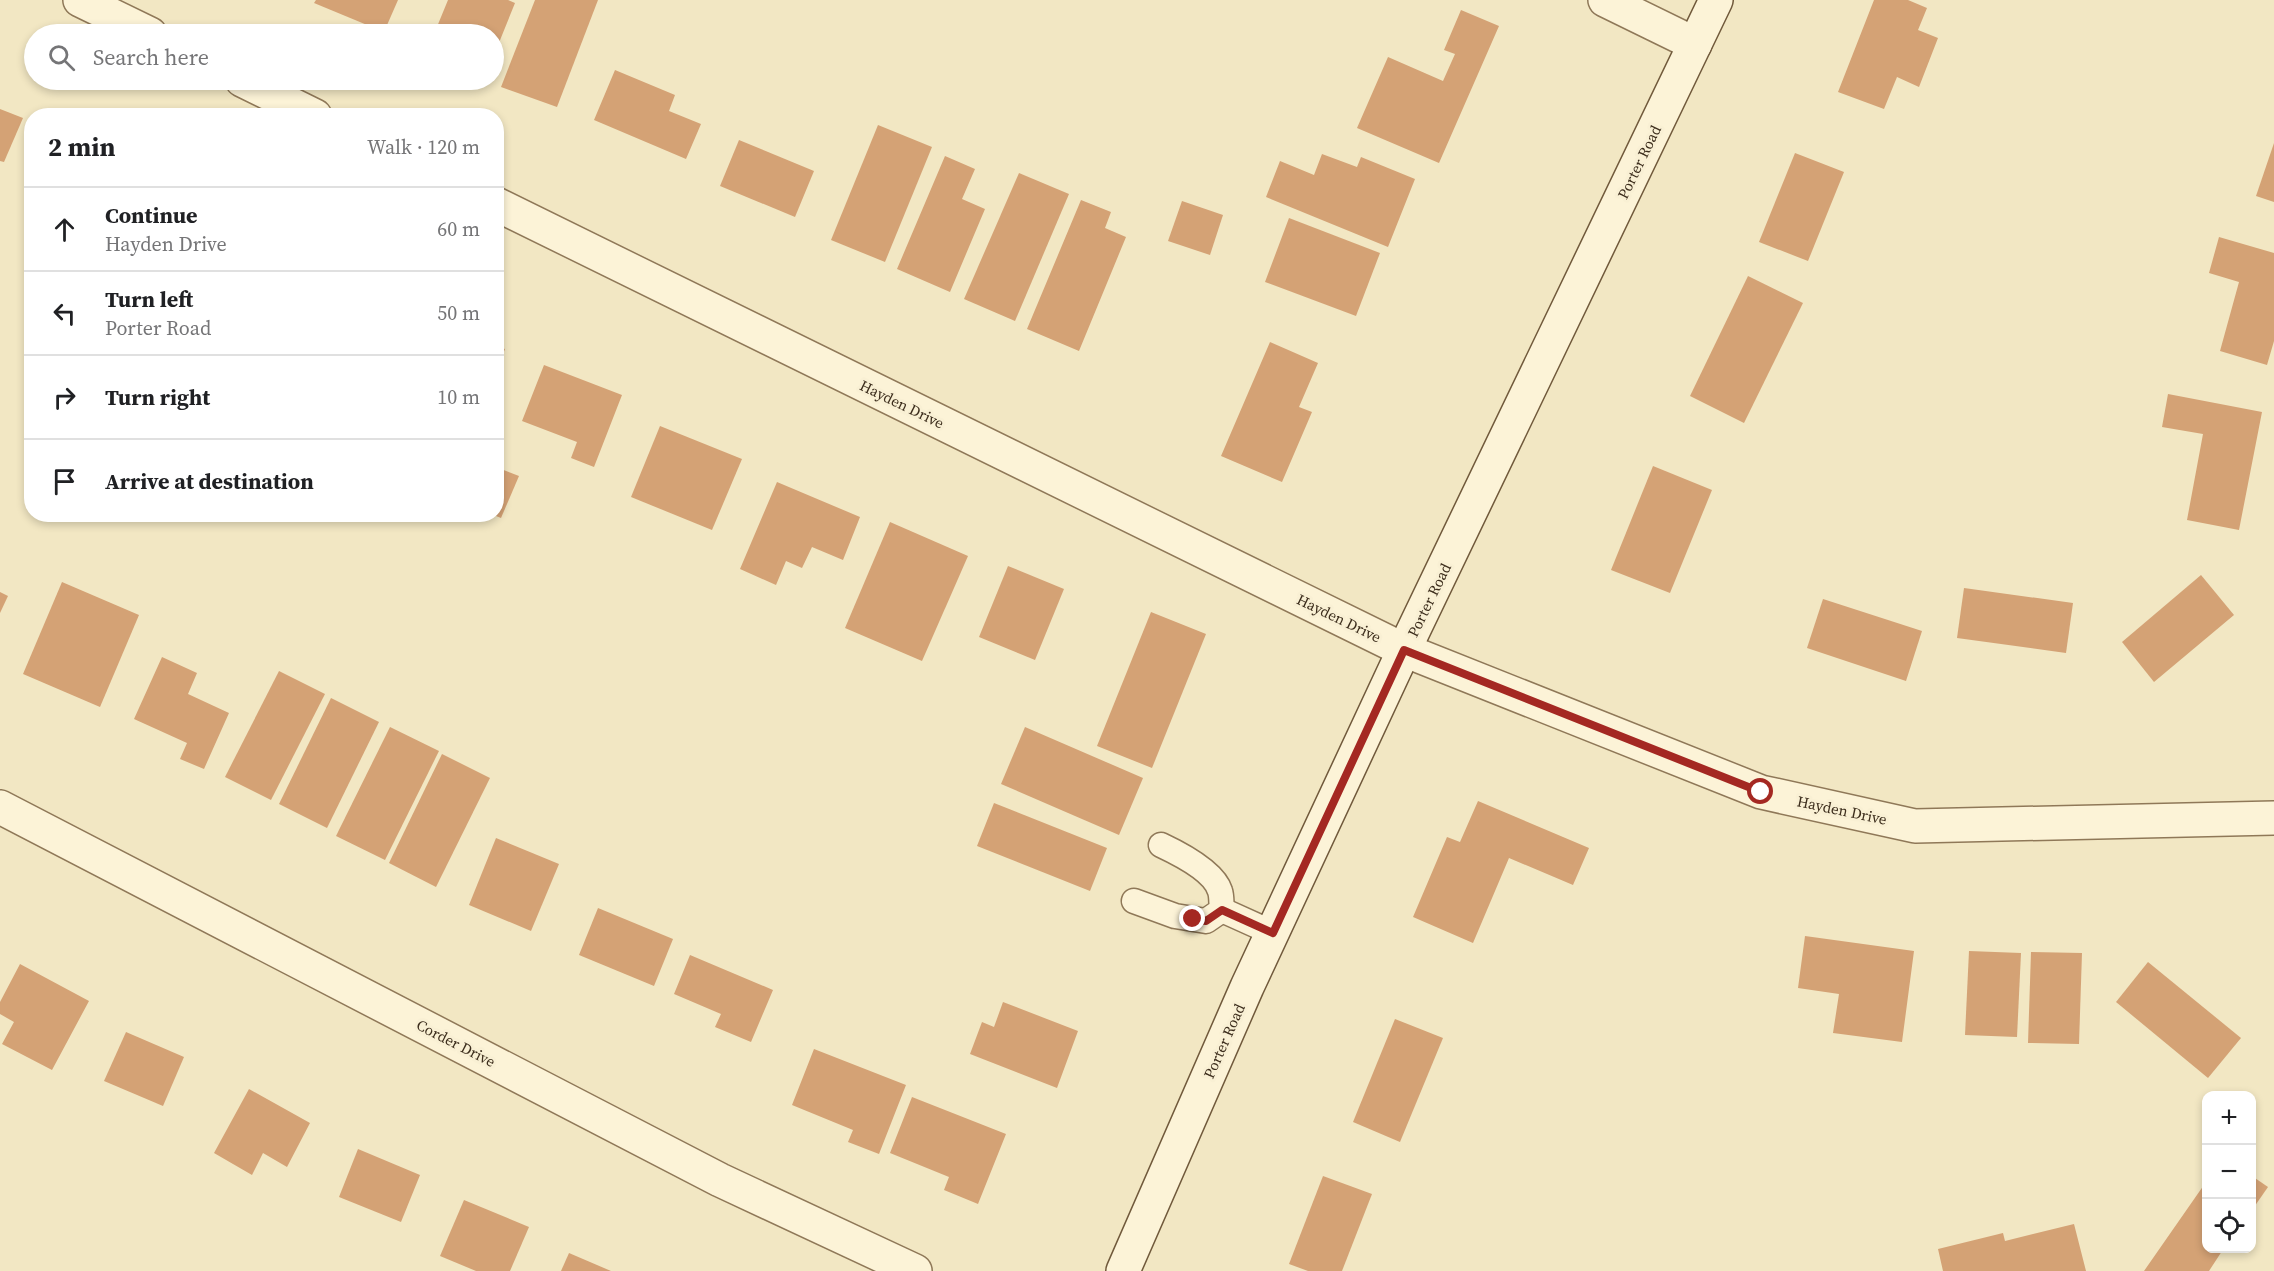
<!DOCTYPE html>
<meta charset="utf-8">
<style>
body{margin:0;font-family:"Source Serif 4",serif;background:#f6f6f6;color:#202124}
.controls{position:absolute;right:18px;bottom:18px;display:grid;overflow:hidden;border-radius:12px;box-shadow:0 3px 9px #0003}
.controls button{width:54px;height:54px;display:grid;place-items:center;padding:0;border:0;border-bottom:2px solid #e0e0e0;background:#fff;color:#202124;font:30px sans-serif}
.stop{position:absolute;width:18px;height:18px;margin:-14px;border:4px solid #a42822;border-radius:50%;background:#fff}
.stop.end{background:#a42822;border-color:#fff;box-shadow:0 2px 6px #0008}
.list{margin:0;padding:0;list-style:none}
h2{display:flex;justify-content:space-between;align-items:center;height:78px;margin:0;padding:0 24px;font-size:26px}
h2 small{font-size:20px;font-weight:400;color:#757577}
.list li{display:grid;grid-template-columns:39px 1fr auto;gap:18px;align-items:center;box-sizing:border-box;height:84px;padding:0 24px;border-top:2px solid #e0e0e0}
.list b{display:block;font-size:22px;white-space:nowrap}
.list p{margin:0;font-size:20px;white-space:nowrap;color:#757577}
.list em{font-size:20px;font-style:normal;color:#757577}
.icon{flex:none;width:33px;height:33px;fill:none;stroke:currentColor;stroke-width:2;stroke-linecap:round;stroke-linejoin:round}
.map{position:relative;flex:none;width:2274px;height:1271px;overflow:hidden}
.search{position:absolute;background:#fff;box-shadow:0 3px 9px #0003;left:24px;top:24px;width:480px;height:66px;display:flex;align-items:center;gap:15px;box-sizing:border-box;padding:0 21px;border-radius:33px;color:#757577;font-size:22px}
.panel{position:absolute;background:#fff;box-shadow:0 3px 9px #0003;left:24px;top:108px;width:480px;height:414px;border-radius:24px}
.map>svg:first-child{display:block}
.building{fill:#d4a275}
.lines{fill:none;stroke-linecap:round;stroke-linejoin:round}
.lane-casing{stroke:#8f7858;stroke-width:27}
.street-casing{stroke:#8f7858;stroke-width:36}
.secondary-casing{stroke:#70593b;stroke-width:36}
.lane{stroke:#fcf3d7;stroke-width:24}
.street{stroke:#fcf3d7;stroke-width:33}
.secondary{stroke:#fcf3d7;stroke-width:33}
.route{stroke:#a42822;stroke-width:8}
.labels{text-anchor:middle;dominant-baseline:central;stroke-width:6;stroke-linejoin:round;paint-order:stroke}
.street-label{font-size:15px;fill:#3d2e1d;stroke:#f9f0d4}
</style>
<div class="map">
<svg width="2274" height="1271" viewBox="0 0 2274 1271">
<rect width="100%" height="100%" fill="#f2e7c3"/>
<!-- building -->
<g class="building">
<path d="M316 0H398L384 32 314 3Z"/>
<path d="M448 0H508L515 3 494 55V34H434Z"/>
<path d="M535 0H598L557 107 501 87Z"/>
<path d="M1874 0H1908L1927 8 1918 30 1938 38 1919 87 1897 77 1884 109 1838 92Z"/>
<path d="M1461 10 1499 26 1439 163 1357 128 1388 57 1443 81 1455 54 1444 50Z"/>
<path d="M615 70 675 95 669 111 701 124 686 159 594 120Z"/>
<path d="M0 109 23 118 4 162 0 161Z"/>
<path d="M878 125 932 147 885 262 831 240Z"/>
<path d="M739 140 814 171 795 217 720 186Z"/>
<path d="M2274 143V202L2256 196Z"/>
<path d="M1795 153 1844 172 1808 261 1759 242Z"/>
<path d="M1322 154 1357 167 1361 157 1415 179 1388 247 1266 197 1280 161 1314 175Z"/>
<path d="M945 156 975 169 962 199 985 209 950 292 897 269Z"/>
<path d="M1019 173 1069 194 1015 321 964 299Z"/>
<path d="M1081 200 1111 212 1105 228 1126 237 1079 351 1027 329Z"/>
<path d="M1182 201 1223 215 1210 255 1168 241Z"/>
<path d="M1289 218 1380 253 1356 316 1265 282Z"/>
<path d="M2219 237 2274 253V341L2267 365 2220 351 2239 282 2209 273Z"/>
<path d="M1748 276 1803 303 1744 423 1690 396Z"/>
<path d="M1270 342 1318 363 1299 407 1312 412 1282 482 1221 456Z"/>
<path d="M496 346 505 349 497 370H496Z"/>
<path d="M544 365 622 395 594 467 571 458 577 442 522 421Z"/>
<path d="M2168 394 2262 412 2239 530 2187 520 2203 434 2162 427Z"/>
<path d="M660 426 742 459 712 530 631 497Z"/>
<path d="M1653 466 1712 490 1670 593 1611 570Z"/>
<path d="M496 467 519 476 501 518 496 516Z"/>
<path d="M777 482 860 517 843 560 812 547 802 568 786 561 776 585 740 569Z"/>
<path d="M890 522 968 556 922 661 845 628Z"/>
<path d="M1008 566 1064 589 1035 660 979 637Z"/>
<path d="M2201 575 2234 615 2154 682 2122 642Z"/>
<path d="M62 582 139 615 100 707 23 674Z"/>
<path d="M1964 588 2073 603 2066 653 1957 638Z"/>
<path d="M0 592 8 596 0 613Z"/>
<path d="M1823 599 1922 631 1906 681 1807 648Z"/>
<path d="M1151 612 1206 634 1152 768 1097 746Z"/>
<path d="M162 657 197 673 188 694 229 713 204 769 180 759 187 743 134 719Z"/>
<path d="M279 671 325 694 271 800 225 777Z"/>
<path d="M331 698 379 722 327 828 279 804Z"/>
<path d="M390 727 439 751 385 860 336 836Z"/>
<path d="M1025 727 1143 778 1119 835 1001 784Z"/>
<path d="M442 754 490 778 436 887 389 863Z"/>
<path d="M1478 801 1589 848 1573 885 1509 858 1473 943 1413 917 1447 837 1460 842Z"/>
<path d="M994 803 1107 848 1090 891 977 846Z"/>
<path d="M496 838 559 864 531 931 469 905Z"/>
<path d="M598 908 673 939 654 986 579 955Z"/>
<path d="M1805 936 1914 951 1902 1042 1833 1033 1839 994 1798 988Z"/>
<path d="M1969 951 2021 953 2017 1037 1965 1035Z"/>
<path d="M2031 952 2082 953 2079 1044 2028 1043Z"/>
<path d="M690 955 773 990 751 1042 715 1027 721 1014 674 994Z"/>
<path d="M2148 962 2241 1038 2208 1078 2116 1002Z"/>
<path d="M20 964 89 1001 52 1070 2 1044 14 1022 0 1014V1002Z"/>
<path d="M1003 1002 1078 1031 1057 1088 970 1054 982 1022 994 1027Z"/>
<path d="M1395 1019 1443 1038 1400 1142 1353 1122Z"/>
<path d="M126 1032 184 1057 163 1106 104 1081Z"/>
<path d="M814 1049 906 1085 879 1154 848 1142 853 1130 792 1105Z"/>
<path d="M249 1089 310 1123 287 1167 263 1153 252 1175 214 1153Z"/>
<path d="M912 1097 1006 1134 978 1204 944 1190 949 1177 890 1153Z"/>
<path d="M358 1149 420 1175 401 1222 339 1197Z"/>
<path d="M1323 1176 1372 1194 1342 1271H1308L1289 1264Z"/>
<path d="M2252 1176 2268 1187 2252 1210Z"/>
<path d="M2206 1182V1248H2224L2209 1271H2144Z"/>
<path d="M464 1200 529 1227 510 1271H476L440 1256Z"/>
<path d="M2074 1224 2086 1271H1943L1938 1249 2003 1233 2005 1241Z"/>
<path d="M569 1253 611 1271H561Z"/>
</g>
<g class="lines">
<!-- lane casing -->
<g class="lane-casing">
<g id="lane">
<path d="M1134 901 1175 916 1206 921 1222 910C1221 904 1222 897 1220 891 1214 871 1178 853 1161 845"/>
<path d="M1222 910 1273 933"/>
</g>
</g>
<!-- street casing -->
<g class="street-casing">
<g id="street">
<path d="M80 0 150 34"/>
<path d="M1605 0 1695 44"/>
<path d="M242 80 315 116"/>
<path d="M496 204 1404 650 1761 792 1915 826 2274 818"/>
<path d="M0 807 720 1180 915 1271"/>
</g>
</g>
<!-- secondary casing -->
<g class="secondary-casing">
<path id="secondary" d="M1123 1271 1247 987 1404 650 1716 0"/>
</g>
<!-- lane -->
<use href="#lane" class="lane"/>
<!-- street -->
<use href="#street" class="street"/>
<!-- secondary -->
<use href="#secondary" class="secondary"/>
</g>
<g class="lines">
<!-- route -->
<path class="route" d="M1193 919 1206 921 1222 910 1273 933 1404 650 1761 792"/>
</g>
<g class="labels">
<!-- street labels -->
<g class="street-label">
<text transform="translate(1639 162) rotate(-64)">Porter Road</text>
<text transform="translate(902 404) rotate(26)">Hayden Drive</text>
<text transform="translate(1429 600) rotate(-64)">Porter Road</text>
<text transform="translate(1339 618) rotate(26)">Hayden Drive</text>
<text transform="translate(1842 810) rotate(12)">Hayden Drive</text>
<text transform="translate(1224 1041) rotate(-66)">Porter Road</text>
<text transform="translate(456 1043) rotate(27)">Corder Drive</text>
</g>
</g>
</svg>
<div class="controls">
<button>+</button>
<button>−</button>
<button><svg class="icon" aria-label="locate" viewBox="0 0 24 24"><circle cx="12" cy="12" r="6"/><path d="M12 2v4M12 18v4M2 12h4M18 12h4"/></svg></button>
</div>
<div class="stop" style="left:1761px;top:792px"></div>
<div class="stop end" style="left:1193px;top:919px"></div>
<div class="search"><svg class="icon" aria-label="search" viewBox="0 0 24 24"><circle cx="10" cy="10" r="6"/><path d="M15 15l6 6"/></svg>Search here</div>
<section class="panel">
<h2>2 min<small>Walk · 120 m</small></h2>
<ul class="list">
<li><svg class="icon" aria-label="ahead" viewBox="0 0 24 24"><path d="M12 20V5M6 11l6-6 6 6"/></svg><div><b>Continue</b><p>Hayden Drive</p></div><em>60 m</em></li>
<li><svg class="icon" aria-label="left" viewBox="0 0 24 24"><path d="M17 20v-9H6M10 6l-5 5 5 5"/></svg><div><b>Turn left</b><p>Porter Road</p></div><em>50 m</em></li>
<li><svg class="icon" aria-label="right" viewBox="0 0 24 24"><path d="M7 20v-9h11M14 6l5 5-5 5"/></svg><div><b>Turn right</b></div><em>10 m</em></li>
<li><svg class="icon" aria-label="arrive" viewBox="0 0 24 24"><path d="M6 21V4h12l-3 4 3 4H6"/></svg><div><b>Arrive at destination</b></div></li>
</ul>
</section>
</div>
